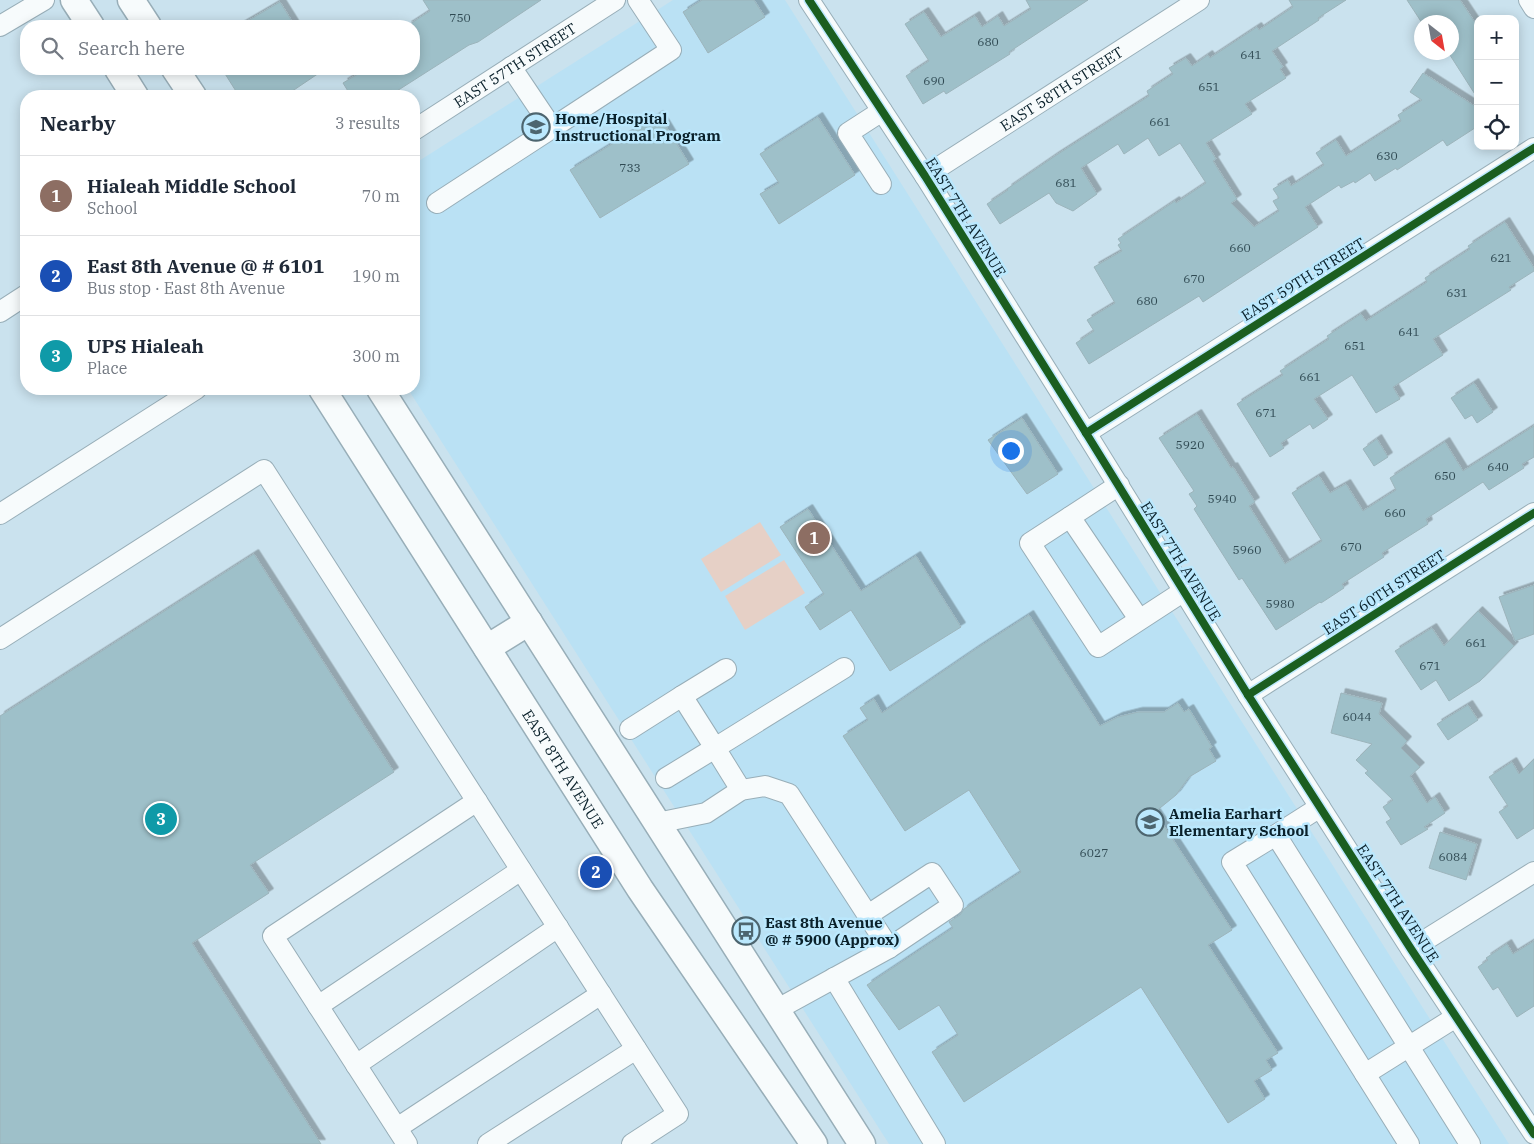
<!DOCTYPE html>
<meta charset="utf-8">
<style>
body{margin:0;font-family:"IBM Plex Serif",serif;background:#f2f2f3;color:#1f2937}
.controls{position:absolute;right:15px;top:15px;display:grid;overflow:hidden;border-radius:10px;box-shadow:0 2px 12px #0003}
.controls button{width:45px;height:45px;display:grid;place-items:center;padding:0;border:0;border-bottom:1px solid #e0e1e3;background:#fff;color:#1f2937;font:25px sans-serif}
.compass{position:absolute;left:1414px;top:15px;width:45px;height:45px;border-radius:50%;background:#fff;box-shadow:0 2px 12px #0003;rotate:149deg}
.you{position:absolute;left:1010px;top:450px;width:18px;height:18px;margin:-12px;border:4px solid #fff;border-radius:50%;background:#1a73e8;box-shadow:0 0 0 8px #1a73e833}
.badge{display:grid;place-items:center;width:32px;height:32px;border-radius:50%;background:#0b8043;color:#fff;font-size:16px;font-weight:700}
.pin{position:absolute;translate:-50% -50%;border:2px solid #fff;box-shadow:0 1px 5px #0006}
.list{margin:0;padding:0;list-style:none}
h2{display:flex;justify-content:space-between;align-items:center;height:65px;margin:0;padding:0 20px;font-size:21px}
h2 small{font-size:16px;font-weight:400;color:#747a83}
.list li{display:grid;grid-template-columns:32px 1fr auto;gap:15px;align-items:center;box-sizing:border-box;height:80px;padding:0 20px;border-top:1px solid #e0e1e3}
.list b{display:block;font-size:19px;white-space:nowrap}
.list p{margin:0;font-size:16px;white-space:nowrap;color:#747a83}
.list em{font-size:16px;font-style:normal;color:#747a83}
.icon{flex:none;width:28px;height:28px;fill:none;stroke:currentColor;stroke-width:2;stroke-linecap:round;stroke-linejoin:round}
.map{position:relative;flex:none;width:1534px;height:1144px;overflow:hidden}
.search{position:absolute;background:#fff;box-shadow:0 2px 12px #0003;left:20px;top:20px;width:400px;height:55px;display:flex;align-items:center;gap:12px;box-sizing:border-box;padding:0 18px;border-radius:20px;color:#747a83;font-size:19px}
.panel{position:absolute;background:#fff;box-shadow:0 2px 12px #0003;left:20px;top:90px;width:400px;height:305px;border-radius:20px}
.map>svg:first-child{display:block}
.built{fill:#bae1f4}
.green{fill:#e6d0c6}
.building{fill:#9ec0c9;stroke:#9cb4bb;filter:url(#shadow)}
.lines{fill:none;stroke-linecap:round;stroke-linejoin:round}
.minor-casing{stroke:#98aeb8;stroke-width:22}
.major-casing{stroke:#98aeb8;stroke-width:29}
.minor{stroke:#f7fbfc;stroke-width:20}
.major{stroke:#f7fbfc;stroke-width:26}
.cycleway-casing{stroke:#bbe8fd;stroke-width:11}
.cycleway{stroke:#1b5e20;stroke-width:8}
.labels{text-anchor:middle;dominant-baseline:central;stroke-width:5;stroke-linejoin:round;paint-order:stroke}
.number-label{font-size:12px;fill:#2f4952}
.street-label{font-size:15px;fill:#0a212b;stroke:#bbe8fd}
.poi-label{font-size:15px;font-weight:bold;fill:#0a212b;stroke:#bbe8fd;text-anchor:start}
</style>
<div class="map">
<svg width="1534" height="1144" viewBox="0 0 1534 1144">
<defs>
<filter id="shadow"><feDropShadow dx="4.5" dy="-4.5" stdDeviation="0" flood-color="#0004"/></filter>
</defs>
<rect width="100%" height="100%" fill="#cae2ee"/>
<!-- built -->
<path class="built" d="M673 0H785L1509 1144H889L408 389H414V164Z"/>
<!-- green -->
<g class="green">
<path d="M760 522 781 555 721 592 701 559Z"/>
<path d="M784 560 805 593 745 630 725 596Z"/>
</g>
<!-- building -->
<g class="building">
<path d="M423 0H541L478 42 469 45 389 96H351L343 83 366 69H414V26H407L430 11Z"/>
<path d="M702 0H754L765 17 708 53 683 12Z"/>
<path d="M1026 0H1088L1009 52 1010 54 946 94 944 91 923 104 906 76 929 61 905 24 924 12 941 37 975 16 982 27 998 16 1004 26 1031 9Z"/>
<path d="M1289 0H1346L1318 18 1319 20 1272 51 1283 67 1280 69 1286 78 1245 104 1252 114 1206 143 1216 159 1213 161 1237 199 1231 203 1254 227 1279 211 1273 201 1279 198 1273 189 1288 180 1291 186 1324 165 1316 153 1336 140 1346 156 1401 121 1398 115 1422 100 1410 92 1423 73 1478 108V126L1447 146 1443 140 1397 170 1396 168 1375 181 1370 173 1355 183 1354 181 1341 188 1339 185 1305 207 1318 227 1203 302 1199 296 1089 364 1076 343 1094 331 1087 320 1115 303 1094 267 1122 251 1118 245 1121 243 1118 239 1175 201 1176 203 1206 183 1180 143 1159 156 1148 138 1124 154 1118 144 1081 168 1097 194 1073 211 1056 203 1049 193 1000 224 987 204 1008 190 1007 189 1055 156 1149 96 1147 91 1173 74 1169 68 1186 58 1192 66 1208 55 1210 58 1257 27 1259 30 1293 7Z"/>
<path d="M1407 0H1460L1478 27V99L1448 52H1452V22L1422 23Z"/>
<path d="M280 2 295 26H239Z"/>
<path d="M222 69H325L285 96H239Z"/>
<path d="M659 115 689 164 600 218 570 170Z"/>
<path d="M818 117 855 175 779 224 760 194 779 183 760 154Z"/>
<path d="M1505 222 1534 268V271L1509 287 1511 290 1433 339 1443 355 1393 387 1400 399 1376 413 1352 375 1314 399 1328 419 1313 429 1310 424 1281 443 1284 448 1270 457 1237 404 1283 375 1280 371 1329 339 1327 336 1361 314 1366 321 1427 282 1425 278 1470 249 1468 246Z"/>
<path d="M1474 383 1493 412 1477 423 1472 415 1465 419 1451 398Z"/>
<path d="M1197 414 1231 468 1233 467 1255 502 1249 506 1285 564 1322 541 1292 493 1319 476 1330 493 1346 484 1363 511 1396 490 1390 478 1445 442 1463 471 1534 426V457L1522 464 1524 468 1489 490 1483 482 1426 519 1428 524 1382 553 1384 557 1342 584 1344 588 1321 603 1320 602 1276 630 1242 578 1239 580 1194 509 1197 506 1189 494 1194 491 1159 438Z"/>
<path d="M1022 418 1058 474 1027 494 988 440Z"/>
<path d="M1377 439 1388 457 1374 466 1363 449Z"/>
<path d="M808 509 861 591 916 556 961 627 890 671 851 610 820 630 805 607 824 594 780 527Z"/>
<path d="M254 554 394 772 250 865 269 893 192 943 321 1144H0V716Z"/>
<path d="M1534 585V634L1515 641 1499 597Z"/>
<path d="M1478 611 1514 646 1480 681 1449 701 1436 680 1421 690 1395 651 1432 628 1444 646Z"/>
<path d="M1029 615 1100 726 1118 717 1138 712H1164L1178 703 1184 712 1189 709 1212 747 1209 749 1216 761 1189 777 1176 795 1155 812 1232 930 1208 945 1278 1053 1266 1060 1272 1070 1254 1081 1265 1099 1228 1123 1141 987 964 1102 932 1052 958 1035 939 1005 899 1030 867 985 953 928 949 922 960 915 964 909 1021 872 969 790 905 831 843 736 868 720 860 708 874 699 882 713 976 649Z"/>
<path d="M1341 693 1382 703 1379 714 1407 741 1401 748 1420 767 1410 776 1427 803 1435 797 1445 813 1424 827 1428 829 1401 845 1386 822 1391 819 1383 807 1393 800 1365 773 1368 771 1356 760 1372 744 1331 733Z"/>
<path d="M1468 705 1478 720 1448 740 1437 724Z"/>
<path d="M1534 759V828L1517 839 1499 812 1508 806 1489 777 1512 762 1519 774Z"/>
<path d="M1440 832 1477 844 1466 880 1429 868Z"/>
<path d="M1534 941V1006L1517 1017 1498 987 1493 990 1478 967 1488 960 1486 958 1507 944 1513 954Z"/>
</g>
<g class="lines">
<!-- minor casing -->
<g class="minor-casing">
<g id="minor">
<path d="M809 0 925 176 1086 433 1248 695 1411 949 1534 1134"/>
<path d="M1529 0 1534 8"/>
<path d="M0 26 44 0"/>
<path d="M552 128 671 50 638 0"/>
<path id="s1" d="M414 130 615 0"/>
<path id="s2" d="M925 176 1199 0"/>
<path d="M881 184 848 133 882 111"/>
<path d="M437 203 552 128 511 67"/>
<path d="M0 312 26 295"/>
<path d="M1086 433 1534 148"/>
<path d="M1119 485 1030 543 1098 647 1184 591"/>
<path d="M0 514 196 389"/>
<path d="M1070 517 1139 619"/>
<path d="M0 639 264 470 678 1114 632 1144"/>
<path d="M726 669 682 696 715 748 844 668"/>
<path d="M1248 695 1534 513"/>
<path d="M630 729 682 696"/>
<path d="M666 778 715 748 741 790"/>
<path d="M657 823 706 813 741 790 765 786 789 794 889 948 776 1010"/>
<path d="M1276 835 1320 807"/>
<path d="M868 915 932 873 953 905 889 948"/>
<path d="M1411 949 1534 872"/>
<path d="M834 978 935 1144"/>
<path d="M318 1006 521 870"/>
<path d="M356 1065 558 927"/>
<path d="M1365 1074 1232 862 1276 835 1470 1144"/>
<path d="M397 1128 601 994"/>
<path d="M407 1144 273 936 477 801"/>
<path d="M488 1144 636 1049"/>
<path d="M1409 1144 1365 1074 1456 1017"/>
</g>
</g>
<!-- major casing -->
<g class="major-casing">
<g id="major">
<path d="M74 0 91 26"/>
<path d="M131 0 148 26"/>
<path d="M118 69 135 96"/>
<path d="M175 69 193 96"/>
<path id="s3" d="M322 389 640 889 814 1144"/>
<path d="M380 389 862 1144"/>
<path d="M487 648 529 622"/>
</g>
</g>
<!-- minor -->
<use href="#minor" class="minor"/>
<!-- major -->
<use href="#major" class="major"/>
<!-- cycleway casing -->
<g class="cycleway-casing">
<g id="cycleway">
<path d="M809 0 925 176 1086 433 1248 695 1411 949 1534 1134"/>
<path d="M1086 433 1534 148"/>
<path d="M1248 695 1534 513"/>
</g>
</g>
<!-- cycleway -->
<use href="#cycleway" class="cycleway"/>
</g>
<!-- icons -->
<defs>
<g id="school-ring" transform="scale(1.4375)"><circle r="9.5" fill="#bbe8fd" stroke="#4d656f" stroke-width="1.5"/><path d="M0-5L7-2L0 1L-7-2ZM-4 1L0 2.5L4 1V4Q0 6-4 4Z" fill="#4d656f"/></g>
<g id="bus-ring" transform="scale(1.4375)"><circle r="9.5" fill="#bbe8fd" stroke="#4d656f" stroke-width="1.5"/><path d="M-5-6H5V4H4V6H2V4H-2V6H-4V4H-5ZM-3.5-4V0h7V-4ZM-3.5 1.2v1.5H-2V1.2ZM2 1.2v1.5H3.5V1.2Z" fill="#4d656f"/></g>
</defs>
<g fill-rule="evenodd">
<use href="#school-ring" x="536" y="127"/>
<use href="#school-ring" x="1150" y="822"/>
<use href="#bus-ring" x="746" y="931"/>
</g>
<g class="labels">
<!-- number labels -->
<g class="number-label">
<text x="460" y="17">750</text>
<text x="988" y="41">680</text>
<text x="1251" y="54">641</text>
<text x="934" y="80">690</text>
<text x="1209" y="86">651</text>
<text x="1160" y="121">661</text>
<text x="1387" y="155">630</text>
<text x="630" y="167">733</text>
<text x="1066" y="182">681</text>
<text x="1240" y="247">660</text>
<text x="1501" y="257">621</text>
<text x="1194" y="278">670</text>
<text x="1457" y="292">631</text>
<text x="1147" y="300">680</text>
<text x="1409" y="331">641</text>
<text x="1355" y="345">651</text>
<text x="1310" y="376">661</text>
<text x="1266" y="412">671</text>
<text x="1190" y="444">5920</text>
<text x="1498" y="466">640</text>
<text x="1445" y="475">650</text>
<text x="1222" y="498">5940</text>
<text x="1395" y="512">660</text>
<text x="1351" y="546">670</text>
<text x="1247" y="549">5960</text>
<text x="1280" y="603">5980</text>
<text x="1476" y="642">661</text>
<text x="1430" y="665">671</text>
<text x="1357" y="716">6044</text>
<text x="1094" y="852">6027</text>
<text x="1453" y="856">6084</text>
</g>
<!-- street labels -->
<g class="street-label">
<text stroke="none"><textPath href="#s1" startOffset="120">EAST 57TH STREET</textPath></text>
<text stroke="none"><textPath href="#s2" startOffset="162">EAST 58TH STREET</textPath></text>
<text transform="translate(966 217) rotate(58)">EAST 7TH AVENUE</text>
<text transform="translate(1303 279) rotate(-32)">EAST 59TH STREET</text>
<text transform="translate(1181 561) rotate(58)">EAST 7TH AVENUE</text>
<text transform="translate(1384 592) rotate(-33)">EAST 60TH STREET</text>
<text stroke="none"><textPath href="#s3" startOffset="450">EAST 8TH AVENUE</textPath></text>
<text transform="translate(1398 903) rotate(57)">EAST 7TH AVENUE</text>
</g>
<!-- poi labels -->
<g class="poi-label">
<text x="555" y="118">Home/Hospital<tspan x="555" dy="17">Instructional Program</tspan></text>
<text x="1169" y="813">Amelia Earhart<tspan x="1169" dy="17">Elementary School</tspan></text>
<text x="765" y="922">East 8th Avenue<tspan x="765" dy="17">@ # 5900 (Approx)</tspan></text>
</g>
</g>
</svg>
<div class="controls">
<button>+</button>
<button>−</button>
<button><svg class="icon" aria-label="locate" viewBox="0 0 24 24"><circle cx="12" cy="12" r="6"/><path d="M12 2v4M12 18v4M2 12h4M18 12h4"/></svg></button>
</div>
<svg class="compass" viewBox="-18 -18 36 36"><path d="M0-13l5 13h-10z" fill="#e53935"/><path d="M0 13l5-13h-10z" fill="#747a83"/></svg>
<div class="you"></div>
<div class="pin badge" style="left:814px;top:538px;background:#8d6e63">1</div>
<div class="pin badge" style="left:596px;top:872px;background:#1a4fb4">2</div>
<div class="pin badge" style="left:161px;top:819px;background:#0f9aa8">3</div>
<div class="search"><svg class="icon" aria-label="search" viewBox="0 0 24 24"><circle cx="10" cy="10" r="6"/><path d="M15 15l6 6"/></svg>Search here</div>
<section class="panel">
<h2>Nearby<small>3 results</small></h2>
<ul class="list">
<li><span class="badge" style="background:#8d6e63">1</span><div><b>Hialeah Middle School</b><p>School</p></div><em>70 m</em></li>
<li><span class="badge" style="background:#1a4fb4">2</span><div><b>East 8th Avenue @ # 6101</b><p>Bus stop · East 8th Avenue</p></div><em>190 m</em></li>
<li><span class="badge" style="background:#0f9aa8">3</span><div><b>UPS Hialeah</b><p>Place</p></div><em>300 m</em></li>
</ul>
</section>
</div>
